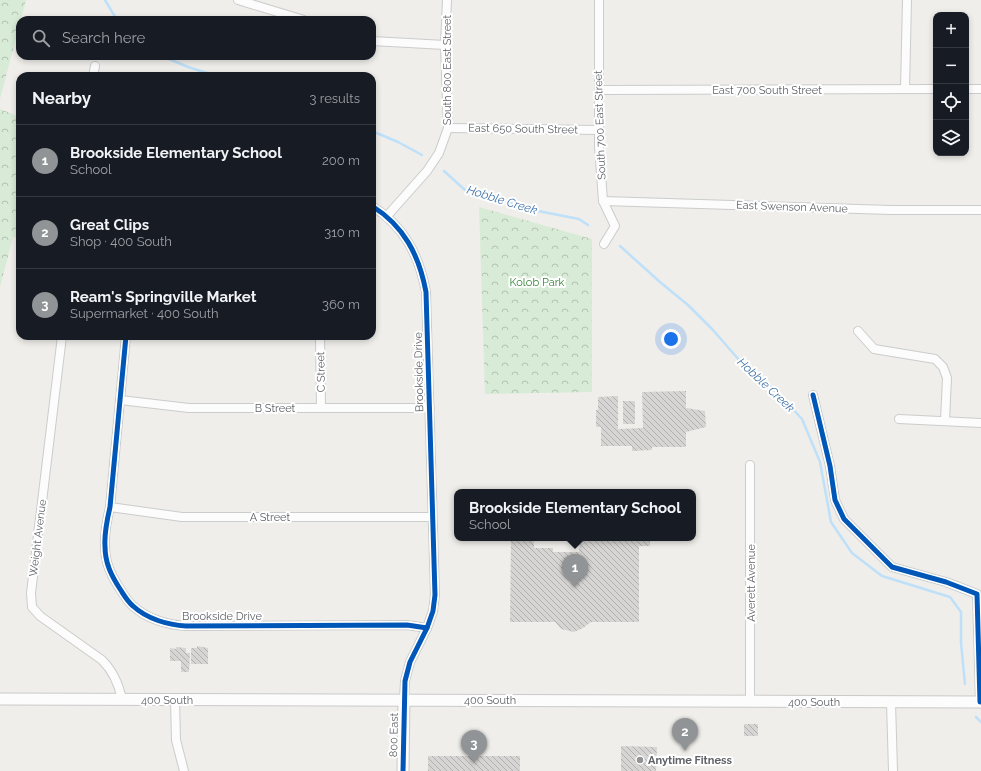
<!DOCTYPE html>
<meta charset="utf-8">
<style>
body{margin:0;font-family:Raleway,sans-serif;background:#242831;color:#f1f3f6}
.controls{position:absolute;right:12px;top:12px;display:grid;overflow:hidden;border-radius:8px;box-shadow:0 2px 6px #0003}
.controls button{width:36px;height:36px;display:grid;place-items:center;padding:0;border:0;border-bottom:1px solid #363941;background:#171b24;color:#f1f3f6;font:20px sans-serif}
.you{position:absolute;left:671px;top:339px;width:14px;height:14px;margin:-10px;border:3px solid #fff;border-radius:50%;background:#1a73e8;box-shadow:0 0 0 6px #1a73e833}
.badge{display:grid;place-items:center;width:26px;height:26px;border-radius:50%;background:#919496;color:#fff;font-size:13px;font-weight:700}
.pin{position:absolute;translate:-50% -33px;filter:drop-shadow(0 1px 2px #0008)}
.pin::after{content:'';position:absolute;top:21px;width:14px;height:12px;background:inherit;clip-path:polygon(0 0,100% 0,50% 100%)}
.popup{position:absolute;left:454px;top:489px;width:242px;height:52px;box-sizing:border-box;display:grid;place-content:center;border-radius:8px;background:#171b24;filter:drop-shadow(0 1px 3px #0005);font-size:13px;white-space:nowrap;color:#9ea1a6}
.popup b{font-size:15px;color:#f1f3f6}
.popup::after{content:'';position:absolute;left:50%;top:100%;margin-left:-8px;border:8px solid transparent;border-top-color:#171b24}
.list{margin:0;padding:0;list-style:none}
h2{display:flex;justify-content:space-between;align-items:center;height:52px;margin:0;padding:0 16px;font-size:17px}
h2 small{font-size:13px;font-weight:400;color:#9ea1a6}
.list li{display:grid;grid-template-columns:26px 1fr auto;gap:12px;align-items:center;box-sizing:border-box;height:72px;padding:0 16px;border-top:1px solid #363941}
.list b{display:block;font-size:15px;white-space:nowrap}
.list p{margin:0;font-size:13px;white-space:nowrap;color:#9ea1a6}
.list em{font-size:13px;font-style:normal;color:#9ea1a6}
.icon{flex:none;width:22px;height:22px;fill:none;stroke:currentColor;stroke-width:2;stroke-linecap:round;stroke-linejoin:round}
.map{position:relative;flex:none;width:981px;height:771px;overflow:hidden}
.search{position:absolute;background:#171b24;box-shadow:0 2px 6px #0003;left:16px;top:16px;width:360px;height:44px;display:flex;align-items:center;gap:10px;box-sizing:border-box;padding:0 14px;border-radius:12px;color:#9ea1a6;font-size:15px}
.panel{position:absolute;background:#171b24;box-shadow:0 2px 6px #0003;left:16px;top:72px;width:360px;height:268px;border-radius:12px}
.map>svg:first-child{display:block}
.park{fill:url(#park-crowns)}
.lines{fill:none;stroke-linecap:round;stroke-linejoin:round}
.stream{stroke:#bfe0f9;stroke-width:2.5}
.building{fill:url(#building-back-hatch)}
.street-casing{stroke:#cbcccc;stroke-width:10}
.secondary-casing{stroke:#cacacb;stroke-width:13}
.street{stroke:#fdfcfc;stroke-width:8}
.secondary{stroke:#fdfcfc;stroke-width:11}
.cycleway-casing{stroke:#fff;stroke-width:8}
.cycleway{stroke:#0057b8;stroke-width:5}
.poi-dot{fill:#919496;stroke:#fff;stroke-width:1.5}
.labels{text-anchor:middle;dominant-baseline:central;stroke-width:4;stroke-linejoin:round;paint-order:stroke}
.street-label{font-size:11px;fill:#5f6368;stroke:#fff}
.park-label{font-size:11px;fill:#348238;stroke:#fff}
.poi-label{font-size:11px;font-weight:bold;fill:#5f6368;stroke:#fff;text-anchor:start}
.water-label{font-size:12px;font-style:italic;fill:#4174aa;stroke:#fff}
</style>
<div class="map">
<svg width="981" height="771" viewBox="0 0 981 771">
<defs>
<pattern id="park-crowns" width="20" height="18" patternUnits="userSpaceOnUse"><rect width="20" height="18" fill="#d8ebd6"/><path d="M2 6a3 3 0 1 1 6 0M12 15a3 3 0 1 1 6 0" fill="none" stroke="#b2c2b1"/></pattern>
<pattern id="building-back-hatch" width="6" height="6" patternUnits="userSpaceOnUse"><rect width="6" height="6" fill="#d6d5d3"/><path d="M-1 5l2 2M0 0l6 6M5-1l2 2" fill="none" stroke="#b1b0af"/></pattern>
</defs>
<rect width="100%" height="100%" fill="#efeeea"/>
<!-- park -->
<g class="park">
<path d="M0 0H26L0 99Z"/>
<path d="M0 109 20 117V238L13 237 0 287Z"/>
<path d="M479 207 592 239V392L485 394Z"/>
</g>
<g class="lines">
<!-- stream -->
<g class="stream">
<path d="M105 0 117 20"/>
<path d="M162 56 188 67 217 76"/>
<path d="M372 131 398 142 422 155"/>
<path d="M444 171 465 190 533 210 579 219 588 225"/>
<path d="M620 246 660 282 688 305 712 329 740 361 779 394 802 419 820 462 831 522 852 553 882 576 950 597 961 612V643L965 684"/>
<path d="M976 717 981 722"/>
</g>
</g>
<!-- building -->
<g class="building">
<path d="M686 391V408L705 411 706 427 686 432V447H652V450L632 451V446H601V427H596V410H598V397L618 396V429L643 428 642 392Z"/>
<rect x="623" y="401" width="12" height="23"/>
<path d="M511 538H534V548H553V552H579L580 538H650V546H639V622H591L583 628 574 632 561 629 555 622H510Z"/>
<path d="M197 646 208 648V664H191V648H197Z"/>
<path d="M176 647 186 648V653H190L189 672H181V661H170V648L176 649Z"/>
<rect x="744" y="724" width="14" height="12"/>
<path d="M621 746 657 747 656 771H621Z"/>
<rect x="428" y="756" width="92" height="15"/>
</g>
<g class="lines">
<!-- street casing -->
<g class="street-casing">
<g id="street">
<path d="M238 0 304 20"/>
<path d="M599 0V147L603 201 615 226 604 244"/>
<path d="M372 41 445 45"/>
<path d="M93 76 95 66"/>
<path d="M905 89 907 0"/>
<path d="M966 89H981"/>
<path d="M599 90 936 89"/>
<path d="M448 128 599 130"/>
<path d="M603 201 891 210H981"/>
<path d="M372 206C404 226 419 255 426 292L435 595 433 611 427 628 410 662 405 681 404 699"/>
<path d="M387 216 427 171 439 153 448 128 445 45 447 0"/>
<path d="M858 331 874 349 935 359 943 367 947 378 945 421"/>
<path d="M62 336 31 593 32 607 40 616 102 660C113 671 119 684 122 700"/>
<path d="M126 336 110 507C107 520 104 533 105 546 105 563 111 575 120 589 124 595 127 601 133 606 147 619 168 625 186 626L407 625 427 628"/>
<path d="M320 336 321 408"/>
<path d="M813 395 830 466 835 500 844 519 892 567 946 582 977 594 980 702"/>
<path d="M120 400 189 408H430"/>
<path d="M899 419 981 423"/>
<path d="M110 507 182 517H432"/>
<path d="M175 700 176 740 184 771"/>
<path d="M750 701V465"/>
<path d="M891 702 893 771"/>
</g>
</g>
<!-- secondary casing -->
<g class="secondary-casing">
<g id="secondary">
<path d="M0 699 981 702"/>
<path d="M403 771 404 699"/>
</g>
</g>
<!-- street -->
<use href="#street" class="street"/>
<!-- secondary -->
<use href="#secondary" class="secondary"/>
<!-- cycleway casing -->
<g class="cycleway-casing">
<g id="cycleway">
<path d="M372 206C404 226 419 255 426 292L435 595 433 611 427 628 410 662 405 681 403 771"/>
<path d="M126 336 110 507C107 520 104 533 105 546 105 563 111 575 120 589 124 595 127 601 133 606 147 619 168 625 186 626L407 625 427 628"/>
<path d="M813 395 830 466 835 500 844 519 892 567 946 582 977 594 980 702"/>
</g>
</g>
<!-- cycleway -->
<use href="#cycleway" class="cycleway"/>
</g>
<!-- markers -->
<circle class="poi-dot" cx="640" cy="760" r="4"/>
<g class="labels">
<!-- street labels -->
<g class="street-label">
<text transform="translate(447 70) rotate(-90)">South 800 East Street</text>
<text x="767" y="90">East 700 South Street</text>
<text transform="translate(600 125) rotate(-92)">South 700 East Street</text>
<text transform="translate(523 129) rotate(1)">East 650 South Street</text>
<text transform="translate(792 207) rotate(2)">East Swenson Avenue</text>
<text transform="translate(321 372) rotate(-91)">C Street</text>
<text transform="translate(419 372) rotate(-91)">Brookside Drive</text>
<text x="275" y="408">B Street</text>
<text x="270" y="517">A Street</text>
<text transform="translate(38 538) rotate(-83)">Weight Avenue</text>
<text transform="translate(751 583) rotate(-90)">Averett Avenue</text>
<text x="222" y="616">Brookside Drive</text>
<text x="167" y="700">400 South</text>
<text x="490" y="700">400 South</text>
<text x="814" y="702">400 South</text>
<text transform="translate(394 735) rotate(-89)">800 East</text>
</g>
<!-- park labels -->
<g class="park-label">
<text x="537" y="282">Kolob Park</text>
</g>
<!-- poi labels -->
<g class="poi-label">
<text x="648" y="760">Anytime Fitness</text>
</g>
<!-- water labels -->
<g class="water-label">
<text transform="translate(502 200) rotate(17)">Hobble Creek</text>
<text transform="translate(766 385) rotate(43)">Hobble Creek</text>
</g>
</g>
</svg>
<div class="controls">
<button>+</button>
<button>−</button>
<button><svg class="icon" aria-label="locate" viewBox="0 0 24 24"><circle cx="12" cy="12" r="6"/><path d="M12 2v4M12 18v4M2 12h4M18 12h4"/></svg></button>
<button><svg class="icon" aria-label="layers" viewBox="0 0 24 24"><path d="M12 4l9 5-9 5-9-5zM3 14l9 5 9-5"/></svg></button>
</div>
<div class="you"></div>
<div class="pin badge" style="left:575px;top:587px">1</div>
<div class="popup"><b>Brookside Elementary School</b>School</div>
<div class="pin badge" style="left:685px;top:751px">2</div>
<div class="pin badge" style="left:474px;top:763px">3</div>
<div class="search"><svg class="icon" aria-label="search" viewBox="0 0 24 24"><circle cx="10" cy="10" r="6"/><path d="M15 15l6 6"/></svg>Search here</div>
<section class="panel">
<h2>Nearby<small>3 results</small></h2>
<ul class="list">
<li><span class="badge">1</span><div><b>Brookside Elementary School</b><p>School</p></div><em>200 m</em></li>
<li><span class="badge">2</span><div><b>Great Clips</b><p>Shop · 400 South</p></div><em>310 m</em></li>
<li><span class="badge">3</span><div><b>Ream's Springville Market</b><p>Supermarket · 400 South</p></div><em>360 m</em></li>
</ul>
</section>
</div>
